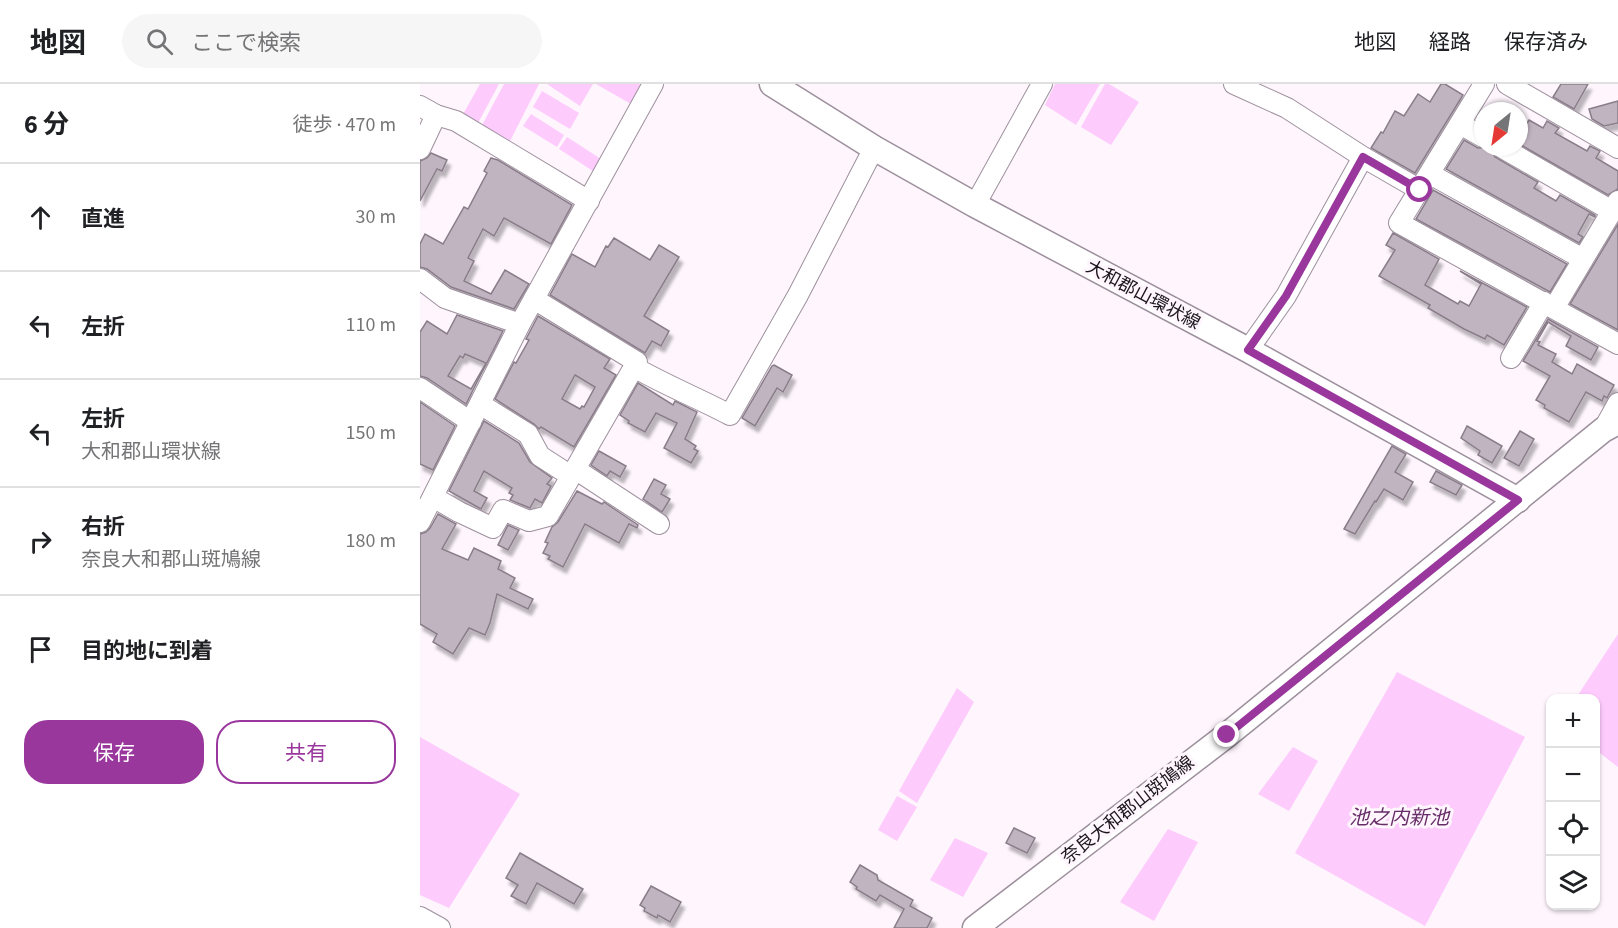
<!DOCTYPE html>
<html lang="ja">
<meta charset="utf-8">
<style>
body{margin:0;font-family:"Source Sans 3","Noto Sans JP",sans-serif;background:#f6f6f6;color:#202124}
.controls{position:absolute;right:18px;bottom:18px;display:grid;overflow:hidden;border-radius:12px;box-shadow:0 2px 4px #0004}
.controls button{width:54px;height:54px;display:grid;place-items:center;padding:0;border:0;border-bottom:2px solid #e0e0e0;background:#fff;color:#202124;font:30px sans-serif}
.compass{position:absolute;left:1054px;top:18px;width:54px;height:54px;border-radius:50%;background:#fff;box-shadow:0 2px 4px #0004;rotate:210deg}
.stop{position:absolute;width:18px;height:18px;margin:-14px;border:4px solid #9a379d;border-radius:50%;background:#fff}
.stop.end{background:#9a379d;border-color:#fff;box-shadow:0 2px 6px #0008}
.list{margin:0;padding:0;list-style:none}
h2{display:flex;justify-content:space-between;align-items:center;height:78px;margin:0;padding:0 24px;font-size:26px}
h2 small{font-size:20px;font-weight:400;color:#757577}
.list li{display:grid;grid-template-columns:39px 1fr auto;gap:18px;align-items:center;box-sizing:border-box;height:108px;padding:0 24px;border-top:2px solid #e0e0e0}
.list b{display:block;font-size:22px;white-space:nowrap}
.list p{margin:0;font-size:20px;white-space:nowrap;color:#757577}
.list em{font-size:20px;font-style:normal;color:#757577}
.actions{display:flex;gap:12px;padding:18px 24px}
.actions a{flex:1;padding:14px 0;border:2px solid #9a379d;border-radius:24px;text-align:center;font-size:21px;color:#9a379d}
.actions .main{background:#9a379d;color:#fff}
.icon{flex:none;width:33px;height:33px;fill:none;stroke:currentColor;stroke-width:2;stroke-linecap:round;stroke-linejoin:round}
.map{position:relative;flex:none;width:1198px;height:844px;overflow:hidden}
header{display:flex;align-items:center;gap:36px;box-sizing:border-box;height:84px;padding:0 30px;background:#fff;border-bottom:2px solid #e0e0e0}
header strong{font-size:28px}
nav{display:flex;gap:33px;margin-inline-start:auto;font-size:21px}
.search{width:420px;height:54px;background:#f6f6f6;display:flex;align-items:center;gap:15px;box-sizing:border-box;padding:0 21px;border-radius:33px;color:#757577;font-size:22px}
main{display:flex}
aside{flex:1;background:#fff}
.map>svg:first-child{display:block}
.water{fill:#fecbfd}
.building{fill:#c1b4c1;stroke:#897d89;stroke-width:1.5;fill-rule:evenodd;filter:url(#shadow)}
.lines{fill:none;stroke-linecap:round;stroke-linejoin:round}
.minor-casing{stroke:#9d909d;stroke-width:22}
.major-casing{stroke:#9d909d;stroke-width:27}
.minor{stroke:#fff;stroke-width:20}
.major{stroke:#fff;stroke-width:24}
.route{stroke:#9a379d;stroke-width:8}
.labels{text-anchor:middle;dominant-baseline:central;stroke-width:6;stroke-linejoin:round;paint-order:stroke}
.street-label{font-size:18px;fill:#1b161a;stroke:#fef5fd}
.water-label{font-size:20px;font-style:italic;fill:#672d68;stroke:#fef5fd}
</style>
<header>
<strong>地図</strong>
<div class="search"><svg class="icon" aria-label="search" viewBox="0 0 24 24"><circle cx="10" cy="10" r="6"/><path d="M15 15l6 6"/></svg>ここで検索</div>
<nav><a>地図</a><a>経路</a><a>保存済み</a></nav>
</header>
<main>
<aside>
<h2>6 分<small>徒歩 · 470 m</small></h2>
<ul class="list">
<li><svg class="icon" aria-label="ahead" viewBox="0 0 24 24"><path d="M12 20V5M6 11l6-6 6 6"/></svg><div><b>直進</b></div><em>30 m</em></li>
<li><svg class="icon" aria-label="left" viewBox="0 0 24 24"><path d="M17 20v-9H6M10 6l-5 5 5 5"/></svg><div><b>左折</b></div><em>110 m</em></li>
<li><svg class="icon" aria-label="left" viewBox="0 0 24 24"><path d="M17 20v-9H6M10 6l-5 5 5 5"/></svg><div><b>左折</b><p>大和郡山環状線</p></div><em>150 m</em></li>
<li><svg class="icon" aria-label="right" viewBox="0 0 24 24"><path d="M7 20v-9h11M14 6l5 5-5 5"/></svg><div><b>右折</b><p>奈良大和郡山斑鳩線</p></div><em>180 m</em></li>
<li><svg class="icon" aria-label="arrive" viewBox="0 0 24 24"><path d="M6 21V4h12l-3 4 3 4H6"/></svg><div><b>目的地に到着</b></div></li>
</ul>
<div class="actions"><a class="main">保存</a><a>共有</a></div>
</aside>
<div class="map">
<svg width="1198" height="844" viewBox="0 0 1198 844">
<defs>
<filter id="shadow"><feDropShadow dx="3.5" dy="6" stdDeviation="1.5" flood-color="#0004"/></filter>
</defs>
<rect width="100%" height="100%" fill="#fef5fd"/>
<!-- water -->
<g class="water">
<path d="M60 0H79L58 39 42 32Z"/>
<path d="M84 0H119L89 59 60 45Z"/>
<path d="M127 0H173L160 22Z"/>
<path d="M176 0H222L211 20Z"/>
<path d="M635 0H680L656 41 625 21Z"/>
<path d="M685 0H689L719 18 691 61 661 43Z"/>
<path d="M122 7 159 29 150 45 113 23Z"/>
<path d="M111 30 144 51 137 63 103 42Z"/>
<path d="M147 53 181 75 173 87 139 65Z"/>
<path d="M1198 550V683L1176 666V614H1156Z"/>
<path d="M977 588 1105 653 1005 842 875 769Z"/>
<path d="M537 604 554 618 497 719 479 707Z"/>
<path d="M0 653 100 710 29 824 0 811Z"/>
<path d="M873 663 898 677 869 727 838 710Z"/>
<path d="M477 712 497 723 477 757 458 746Z"/>
<path d="M748 745 778 758 734 837 700 818Z"/>
<path d="M535 754 568 769 543 813 510 796Z"/>
</g>
<!-- building -->
<g class="building">
<path d="M1021 0H1025L1043 11 995 89 951 64 961 48 963 49 975 27 984 32 998 10 1010 18Z"/>
<path d="M1141 0H1168L1154 25 1133 13Z"/>
<path d="M1198 17V39L1184 42 1172 35 1169 25Z"/>
<path d="M1109 36 1123 44 1127 37 1139 44 1135 49 1167 67 1170 62 1180 67 1176 74 1198 87V105L1188 111 1099 60V52Z"/>
<path d="M1044 56 1058 64 1069 63 1075 73 1118 98 1114 104 1136 117 1140 111 1175 131V133L1169 130 1158 150 1163 153 1159 159 1026 85Z"/>
<path d="M11 69 27 76 22 87 17 85 0 117V77L7 74Z"/>
<path d="M71 74 78 76 152 121 131 160 84 134 74 152 63 145 48 174 54 177 44 197 71 210 85 186 109 200 94 225 31 203 7 185 0 183V160L5 150 23 160 44 123 48 125 67 89 64 87Z"/>
<path d="M1013 106 1147 180 1130 208 996 135Z"/>
<path d="M1198 140V246L1150 220Z"/>
<path d="M973 149 1019 175 1005 201 1038 220 1040 217 1049 222 1061 200 1040 187 1107 223 1084 261 1067 251 1065 255 1044 245 1008 224 1010 221 959 192 975 166 966 161Z"/>
<path d="M194 154 230 176 239 161 259 173 224 232 249 247 241 262 232 257 225 269 130 211 152 170 175 183 186 162 188 163Z"/>
<path d="M37 231 83 247 46 320 7 294 0 292V248L7 237 27 250ZM45 270 66 279 51 305 28 292 40 272 43 274Z"/>
<path d="M118 232 190 275 184 284 196 291 154 363 121 343 119 345 114 340 75 315 94 278 96 279 109 256 106 255ZM155 291 175 303 164 323 162 322 160 325 142 315Z"/>
<path d="M1128 235 1178 263 1171 276 1146 262 1151 252 1128 238 1117 257 1120 258 1118 261 1136 270 1132 278 1152 290 1157 280 1194 301 1187 314 1184 312 1182 317 1166 308 1149 338 1124 324 1125 321 1116 316 1130 292 1103 277Z"/>
<path d="M354 281 372 291 363 308 357 304 335 342 322 334 352 282Z"/>
<path d="M218 299 253 321 255 317 277 328 265 355 276 362 274 365 278 367 271 379 244 364 257 339 236 329 225 348 208 339 209 337 200 331Z"/>
<path d="M0 318 35 342 13 386 0 380Z"/>
<path d="M64 337 99 359 110 378 132 394 127 400 131 402 122 419 115 415 110 424 90 416 93 411 89 409 92 404 64 387 54 407 67 414 61 425 29 407Z"/>
<path d="M1047 342 1082 362 1072 379 1058 371 1060 367 1041 354Z"/>
<path d="M1100 347 1114 355 1099 382 1084 374Z"/>
<path d="M972 362 986 370 975 388 993 398 983 416 964 405 956 418 955 417 935 450 924 445Z"/>
<path d="M179 367 206 382 200 393 190 387 187 392 171 381Z"/>
<path d="M1016 387 1042 401 1036 411 1010 398Z"/>
<path d="M234 395 246 401 241 410 250 415 242 428 223 415Z"/>
<path d="M157 407 182 420 184 418 218 441 217 444 209 440 199 459 165 440 143 483 128 475 130 472 123 469 128 459 125 458 132 443 138 438Z"/>
<path d="M18 430 36 440 22 465 48 476 54 464 81 477 78 485 95 494 90 504 113 515 108 525 77 510 70 539 65 551 49 544 33 570 13 558 17 550 0 540V450L6 448 10 444Z"/>
<path d="M88 441 99 446 88 466 78 461Z"/>
<path d="M594 744 615 754 607 769 586 759Z"/>
<path d="M100 769 163 805 154 820 117 799 106 820 91 812 98 801 86 794Z"/>
<path d="M440 781 457 791 458 796 493 816 490 822 512 834 507 844H474L484 825 460 811 456 817 436 805 437 803 430 798Z"/>
<path d="M231 802 261 818 250 838 238 831 237 834 224 827 225 824 220 821Z"/>
</g>
<g class="lines">
<!-- minor casing -->
<g class="minor-casing">
<g id="minor">
<path d="M814 0 867 24 943 73 1000 106"/>
<path d="M1064 0 979 139 1198 260"/>
<path d="M1087 0 1198 64"/>
<path d="M0 22 16 31 36 37 169 117"/>
<path d="M1040 40 1063 53"/>
<path d="M1081 63 1192 127"/>
<path d="M0 65 16 31"/>
<path d="M1010 90 1163 175"/>
<path d="M555 121 622 0"/>
<path d="M0 195 25 214 100 240"/>
<path d="M114 215 217 278 214 283"/>
<path d="M1134 224 1198 117"/>
<path d="M828 266 866 212 943 73"/>
<path d="M1091 274 1124 218"/>
<path d="M0 304 51 338"/>
<path d="M60 320 108 350 120 372 151 392"/>
<path d="M1183 346 1198 319"/>
<path d="M155 385 239 440"/>
<path d="M13 413 39 428 73 444 83 426 109 437 128 432 214 283C245 301 278 314 310 331L378 211 454 64"/>
<path d="M0 438 100 240 233 0"/>
<path d="M0 833 20 844"/>
</g>
</g>
<!-- major casing -->
<g class="major-casing">
<g id="major">
<path d="M352 0 454 64 555 121 828 266 1098 416"/>
<path d="M555 844 807 651 1183 346 1198 338"/>
</g>
</g>
<!-- minor -->
<use href="#minor" class="minor"/>
<!-- major -->
<use href="#major" class="major"/>
</g>
<g class="lines">
<!-- route -->
<path class="route" d="M807 651 1098 416 828 266 866 212 943 73 1000 106"/>
</g>
<g class="labels">
<!-- street labels -->
<g class="street-label">
<text transform="translate(723 211) rotate(28)">大和郡山環状線</text>
<text transform="translate(708 726) rotate(-38)">奈良大和郡山斑鳩線</text>
</g>
<!-- water labels -->
<g class="water-label">
<text x="979" y="734">池之内新池</text>
</g>
</g>
</svg>
<div class="controls">
<button>+</button>
<button>−</button>
<button><svg class="icon" aria-label="locate" viewBox="0 0 24 24"><circle cx="12" cy="12" r="6"/><path d="M12 2v4M12 18v4M2 12h4M18 12h4"/></svg></button>
<button><svg class="icon" aria-label="layers" viewBox="0 0 24 24"><path d="M12 4l9 5-9 5-9-5zM3 14l9 5 9-5"/></svg></button>
</div>
<svg class="compass" viewBox="-18 -18 36 36"><path d="M0-13l5 13h-10z" fill="#e53935"/><path d="M0 13l5-13h-10z" fill="#757577"/></svg>
<div class="stop" style="left:1000px;top:106px"></div>
<div class="stop end" style="left:807px;top:651px"></div>
</div>
</main>
